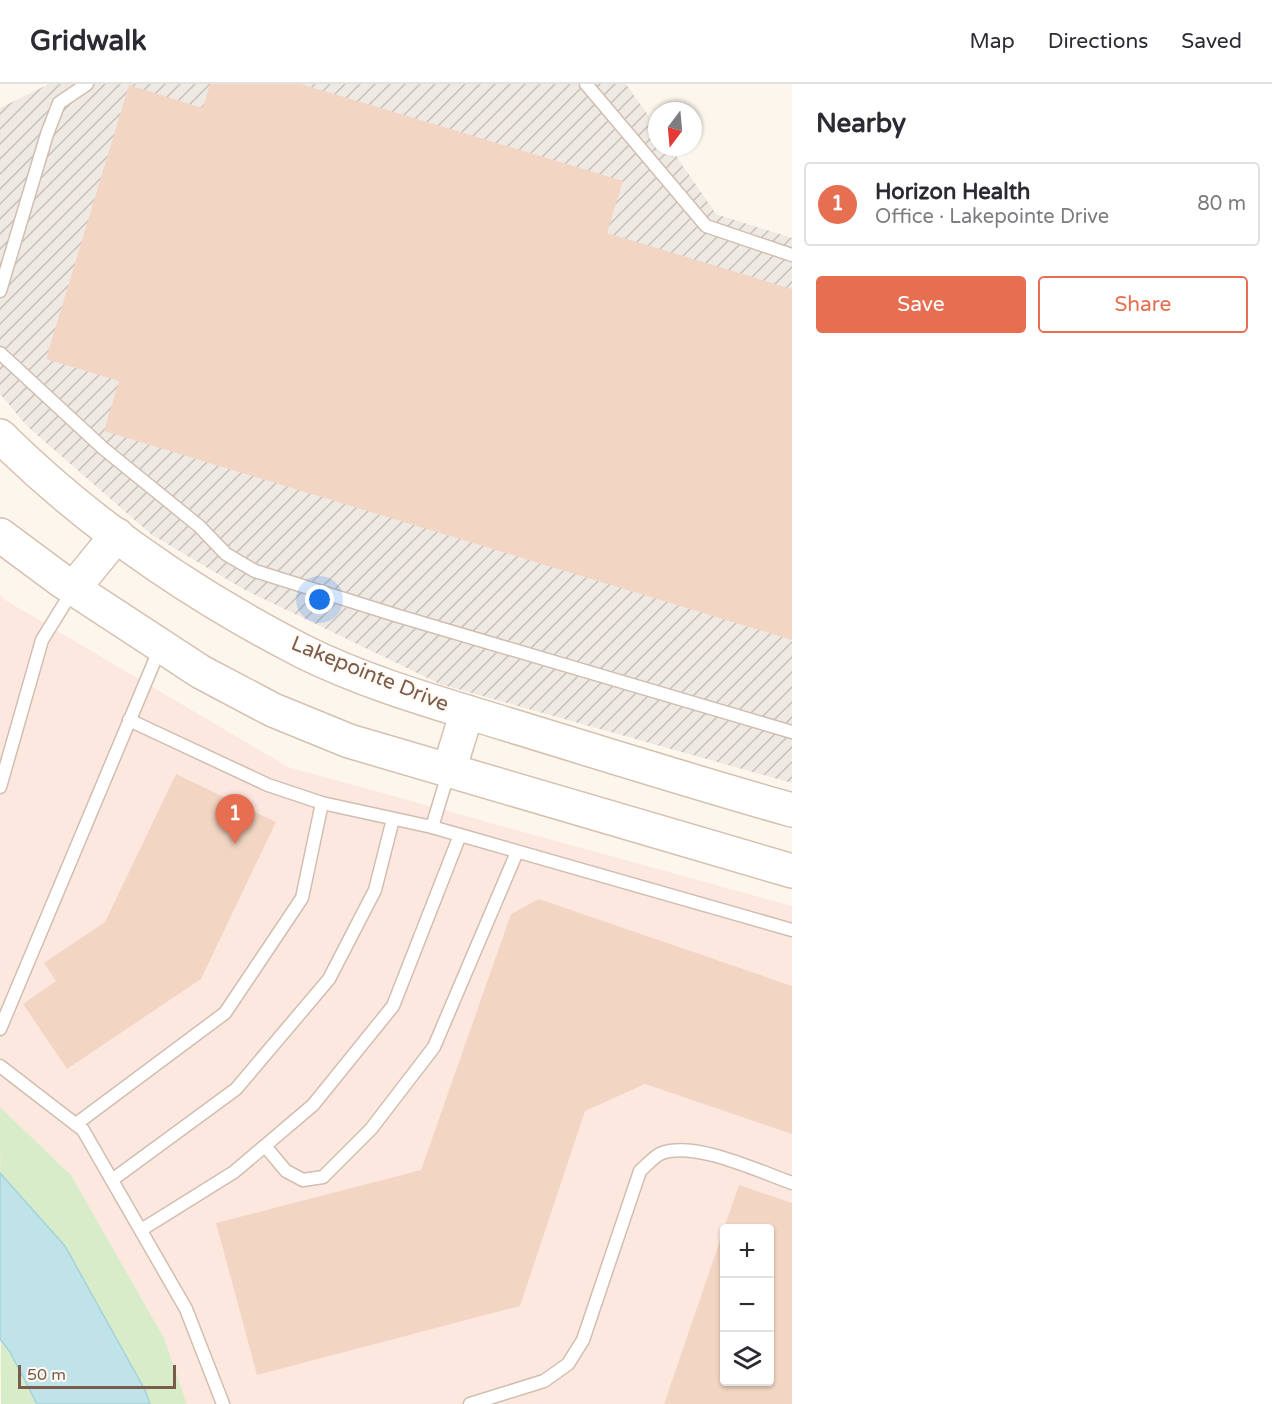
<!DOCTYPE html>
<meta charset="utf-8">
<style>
body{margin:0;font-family:"Varela Round",sans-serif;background:#f7f7f7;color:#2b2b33}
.controls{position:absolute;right:18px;bottom:18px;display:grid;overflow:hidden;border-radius:6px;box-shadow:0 2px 4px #0004}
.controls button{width:54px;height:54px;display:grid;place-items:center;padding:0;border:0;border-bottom:2px solid #e1e1e2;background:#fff;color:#2b2b33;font:30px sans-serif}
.compass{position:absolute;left:648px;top:18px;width:54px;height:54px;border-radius:50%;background:#fff;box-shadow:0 2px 4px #0004;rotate:196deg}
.scale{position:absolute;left:18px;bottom:15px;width:158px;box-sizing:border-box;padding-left:6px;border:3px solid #7a5c4d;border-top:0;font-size:16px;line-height:21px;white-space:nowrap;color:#7a5c4d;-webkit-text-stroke:4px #fffaf3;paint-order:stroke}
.you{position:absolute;left:320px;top:516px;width:21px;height:21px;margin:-15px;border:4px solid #fff;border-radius:50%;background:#1a73e8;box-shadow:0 0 0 9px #1a73e833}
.badge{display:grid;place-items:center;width:39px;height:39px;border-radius:50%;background:#e76f51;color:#fff;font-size:20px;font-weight:700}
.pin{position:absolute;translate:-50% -50px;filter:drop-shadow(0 2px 3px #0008)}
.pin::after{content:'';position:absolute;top:32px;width:21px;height:18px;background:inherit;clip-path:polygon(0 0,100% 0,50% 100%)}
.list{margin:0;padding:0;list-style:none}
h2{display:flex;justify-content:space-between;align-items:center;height:78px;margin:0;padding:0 24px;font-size:26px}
h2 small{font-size:20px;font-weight:400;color:#7c7c81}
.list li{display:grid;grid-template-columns:39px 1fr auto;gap:18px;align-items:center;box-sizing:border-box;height:84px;margin:0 12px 12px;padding:0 12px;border:2px solid #e1e1e2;border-radius:6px}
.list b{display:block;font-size:22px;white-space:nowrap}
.list p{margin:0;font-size:20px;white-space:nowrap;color:#7c7c81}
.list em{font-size:20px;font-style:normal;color:#7c7c81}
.actions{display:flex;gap:12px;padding:18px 24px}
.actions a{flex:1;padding:14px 0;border:2px solid #e76f51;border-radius:6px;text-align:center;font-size:21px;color:#e76f51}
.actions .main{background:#e76f51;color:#fff}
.icon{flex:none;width:33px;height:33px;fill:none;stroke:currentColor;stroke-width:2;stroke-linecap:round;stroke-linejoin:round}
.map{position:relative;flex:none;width:792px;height:1320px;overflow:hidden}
header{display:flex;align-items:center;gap:36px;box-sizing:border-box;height:84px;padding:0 30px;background:#fff;border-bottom:2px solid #e1e1e2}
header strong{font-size:28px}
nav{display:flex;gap:33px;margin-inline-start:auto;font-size:21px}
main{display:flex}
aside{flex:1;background:#fff}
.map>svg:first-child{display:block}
.commercial{fill:#fde8e0;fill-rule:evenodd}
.industrial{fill:url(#industrial-furrows)}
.grass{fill:#d8ecc9}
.water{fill:#bfe3e8;stroke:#a5d3da;stroke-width:1.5}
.building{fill:#f3d5c3}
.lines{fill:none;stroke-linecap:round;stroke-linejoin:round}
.service-casing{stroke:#d1beb0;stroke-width:15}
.secondary-casing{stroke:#d6c0b0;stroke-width:36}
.service{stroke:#fff;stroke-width:12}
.secondary{stroke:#fff;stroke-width:33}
.labels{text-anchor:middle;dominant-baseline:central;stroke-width:4.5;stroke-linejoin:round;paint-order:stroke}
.street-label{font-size:21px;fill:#7a5c4d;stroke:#fffaf3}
</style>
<header>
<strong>Gridwalk</strong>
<nav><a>Map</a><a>Directions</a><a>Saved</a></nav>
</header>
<main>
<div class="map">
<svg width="792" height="1320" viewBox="0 0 792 1320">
<defs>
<pattern id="industrial-furrows" width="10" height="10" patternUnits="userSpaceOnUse" patternTransform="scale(1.5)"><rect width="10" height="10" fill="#efe9e4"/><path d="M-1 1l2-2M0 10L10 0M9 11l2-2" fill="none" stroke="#c7c0bb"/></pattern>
</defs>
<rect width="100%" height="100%" fill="#fdf6ec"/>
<!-- commercial -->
<path class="commercial" d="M0 510 5 516 288 683 792 822V1320H187L164 1254 71 1091 0 1023ZM724 1144H770V1298H724Z"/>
<!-- industrial -->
<path class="industrial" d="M49 0H626L657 44V63H670L716 130 792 154V699L440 600 245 506 152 451 28 343 0 310V24Z"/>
<!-- grass -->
<path class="grass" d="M0 1023 71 1091 164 1254 187 1320H1Z"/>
<!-- water -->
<path class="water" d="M0 1089 65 1162 145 1306 150 1320H37L10 1268 0 1255Z"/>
<!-- building -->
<g class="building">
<path d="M210 0H301L623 97 607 149 792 205V556L104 347 119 297 46 275 129 1 203 24Z"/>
<path d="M176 690 276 738 201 895 67 985 23 920 56 897 44 879 105 838Z"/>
<path d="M539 815 792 902V1050L645 1000 585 1027 520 1222 257 1291 216 1139 421 1086 511 830Z"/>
<path d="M739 1101 792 1119V1320H664L724 1145V1298H770V1144H724Z"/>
</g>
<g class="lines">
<!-- service casing -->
<g class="service-casing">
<g id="service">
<path d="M586 0 706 142 792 171"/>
<path d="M0 207 47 50 59 19 87 0"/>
<path d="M0 269 104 365 199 442 226 470 255 487 395 531 792 648"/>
<path d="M129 636 268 701 322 719 432 743 792 846"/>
<path d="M0 703 42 556 73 506"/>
<path d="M432 743 449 687"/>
<path d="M0 945 160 564"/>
<path d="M0 982 83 1046 186 1225 223 1320"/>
<path d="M76 1040 225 929 302 814 322 719"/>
<path d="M265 1062 286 1087 303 1096 323 1093 371 1045 434 963 517 768"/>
<path d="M112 1096 236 1005 329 895 375 806 393 735"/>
<path d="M141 1146 234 1088 313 1021 393 922 460 751"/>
<path d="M470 1320 544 1297 568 1280 583 1256 640 1087C647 1081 654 1072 662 1069 696 1057 758 1087 792 1099"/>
</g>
</g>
<!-- secondary casing -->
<g class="secondary-casing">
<g id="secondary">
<path d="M0 352C87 438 193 511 302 567 366 599 438 619 506 640 601 669 696 699 792 726"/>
<path d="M0 451 62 497 201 588 273 626 349 657 792 787"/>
<path d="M73 505 117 451"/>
<path d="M449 686 467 628"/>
</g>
</g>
<!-- service -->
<use href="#service" class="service"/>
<!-- secondary -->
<use href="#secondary" class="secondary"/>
</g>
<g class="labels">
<!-- street labels -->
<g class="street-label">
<text transform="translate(370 590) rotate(22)">Lakepointe Drive</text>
</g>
</g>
</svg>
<div class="controls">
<button>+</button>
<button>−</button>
<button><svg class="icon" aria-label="layers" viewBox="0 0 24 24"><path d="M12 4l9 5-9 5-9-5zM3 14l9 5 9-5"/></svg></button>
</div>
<svg class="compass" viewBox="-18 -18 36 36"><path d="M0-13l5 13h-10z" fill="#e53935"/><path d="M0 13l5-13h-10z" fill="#7c7c81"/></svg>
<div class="scale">50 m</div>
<div class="you"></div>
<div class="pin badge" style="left:235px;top:760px">1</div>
</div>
<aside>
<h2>Nearby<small></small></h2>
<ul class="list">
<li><span class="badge">1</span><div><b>Horizon Health</b><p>Office · Lakepointe Drive</p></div><em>80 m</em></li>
</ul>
<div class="actions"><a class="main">Save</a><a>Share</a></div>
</aside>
</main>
